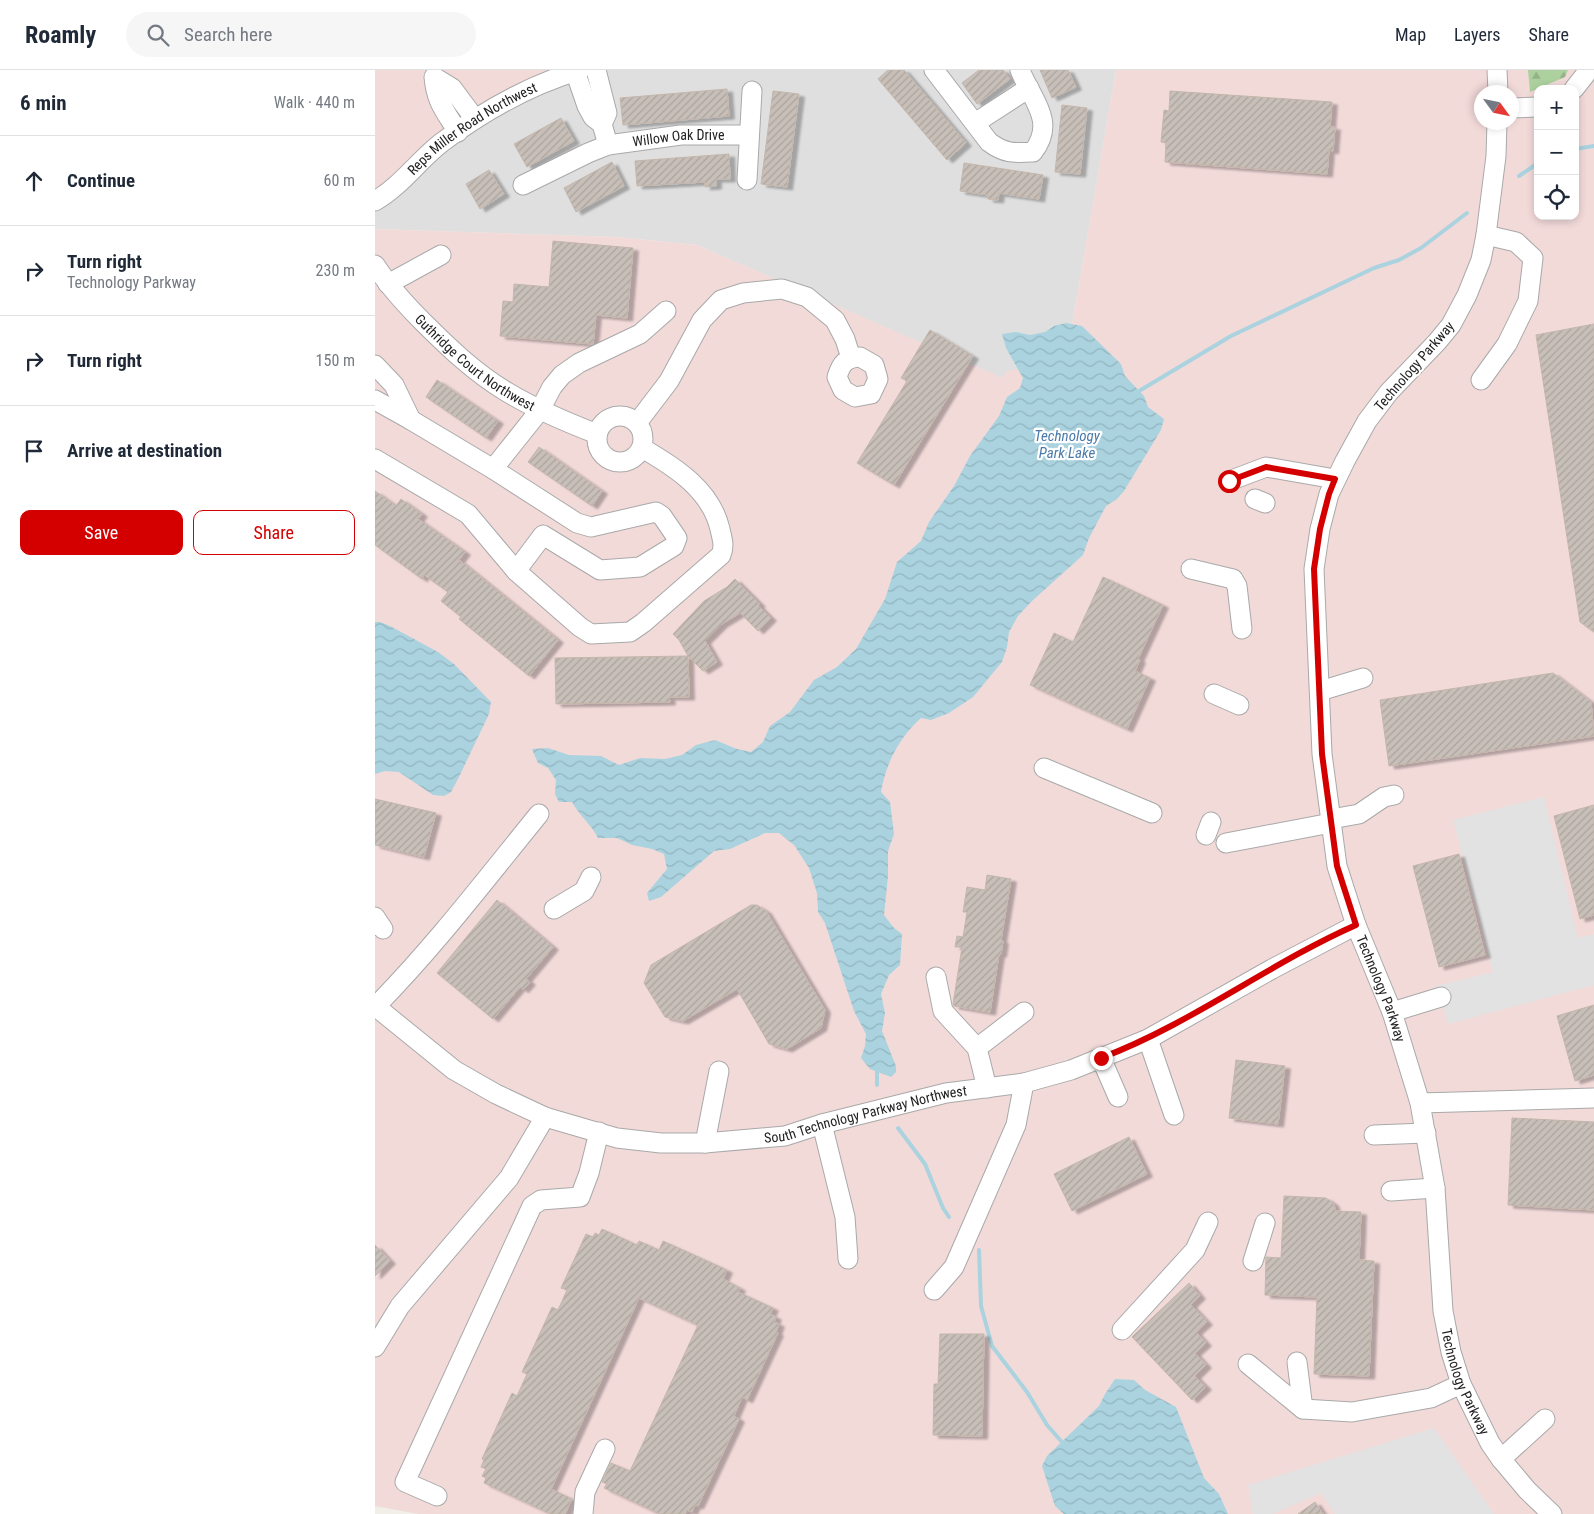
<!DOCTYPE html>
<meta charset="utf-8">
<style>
body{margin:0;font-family:"Roboto Condensed",sans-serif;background:#f6f6f7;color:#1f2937}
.controls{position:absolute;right:15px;top:15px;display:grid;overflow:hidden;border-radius:10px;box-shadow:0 2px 8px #0003}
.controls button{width:45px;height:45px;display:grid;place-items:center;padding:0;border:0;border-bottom:1px solid #e0e1e3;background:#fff;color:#1f2937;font:25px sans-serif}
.compass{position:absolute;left:1099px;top:15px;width:45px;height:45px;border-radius:50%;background:#fff;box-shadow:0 2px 8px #0003;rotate:123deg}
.stop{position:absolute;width:15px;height:15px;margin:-11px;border:4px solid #d40000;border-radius:50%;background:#fff}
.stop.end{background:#d40000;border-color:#fff;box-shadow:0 1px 5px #0008}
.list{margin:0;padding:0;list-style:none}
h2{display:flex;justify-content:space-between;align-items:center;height:65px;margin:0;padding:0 20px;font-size:21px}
h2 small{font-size:16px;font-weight:400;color:#747a83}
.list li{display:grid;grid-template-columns:32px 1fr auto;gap:15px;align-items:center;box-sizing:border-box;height:90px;padding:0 20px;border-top:1px solid #e0e1e3}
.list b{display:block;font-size:19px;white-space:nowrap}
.list p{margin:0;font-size:16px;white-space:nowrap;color:#747a83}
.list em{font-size:16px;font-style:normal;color:#747a83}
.actions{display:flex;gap:10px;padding:15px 20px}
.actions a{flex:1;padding:11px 0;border:1px solid #d40000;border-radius:10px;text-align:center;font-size:18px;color:#d40000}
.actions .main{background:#d40000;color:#fff}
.icon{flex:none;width:28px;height:28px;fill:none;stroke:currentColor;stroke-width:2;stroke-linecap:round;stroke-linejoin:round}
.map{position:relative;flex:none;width:1219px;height:1444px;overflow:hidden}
header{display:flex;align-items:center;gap:30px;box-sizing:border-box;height:70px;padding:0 25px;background:#fff;border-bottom:1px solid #e0e1e3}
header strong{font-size:24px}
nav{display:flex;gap:28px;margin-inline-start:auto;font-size:18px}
.search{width:350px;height:45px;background:#f6f6f7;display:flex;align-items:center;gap:12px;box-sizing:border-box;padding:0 18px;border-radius:28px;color:#747a83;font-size:19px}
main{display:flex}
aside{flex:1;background:#fff}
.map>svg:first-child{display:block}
.residential{fill:#e0dfdf}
.commercial{fill:#f2dad9;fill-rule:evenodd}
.forest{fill:url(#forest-firs)}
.parking{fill:#e2e2e2}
.water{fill:url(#water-waves)}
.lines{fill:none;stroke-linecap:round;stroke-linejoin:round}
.stream{stroke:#aad3df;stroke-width:4}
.building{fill:url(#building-hatch);stroke:#c4b6ab;filter:url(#shadow)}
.minor-casing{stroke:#a9a9a9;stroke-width:21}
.minor{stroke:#fff;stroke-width:19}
.route{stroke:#d40000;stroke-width:6}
.labels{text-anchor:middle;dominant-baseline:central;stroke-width:4.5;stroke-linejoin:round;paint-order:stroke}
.street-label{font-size:14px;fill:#222;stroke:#fff}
.water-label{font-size:15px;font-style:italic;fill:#4a7aab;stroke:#fff}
</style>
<header>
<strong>Roamly</strong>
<div class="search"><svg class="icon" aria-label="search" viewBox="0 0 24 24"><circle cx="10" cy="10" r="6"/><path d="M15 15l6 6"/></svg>Search here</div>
<nav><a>Map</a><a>Layers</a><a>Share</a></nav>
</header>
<main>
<aside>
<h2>6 min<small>Walk · 440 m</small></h2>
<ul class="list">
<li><svg class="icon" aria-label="ahead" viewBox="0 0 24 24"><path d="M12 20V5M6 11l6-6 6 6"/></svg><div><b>Continue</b></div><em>60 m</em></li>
<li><svg class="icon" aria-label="right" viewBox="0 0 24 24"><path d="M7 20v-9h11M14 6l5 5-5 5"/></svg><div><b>Turn right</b><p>Technology Parkway</p></div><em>230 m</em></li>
<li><svg class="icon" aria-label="right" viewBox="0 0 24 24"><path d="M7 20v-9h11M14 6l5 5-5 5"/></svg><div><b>Turn right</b></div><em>150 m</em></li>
<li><svg class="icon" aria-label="arrive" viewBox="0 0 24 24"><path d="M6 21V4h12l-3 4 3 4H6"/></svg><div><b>Arrive at destination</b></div></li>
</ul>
<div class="actions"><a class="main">Save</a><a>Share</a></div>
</aside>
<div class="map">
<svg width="1219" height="1444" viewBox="0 0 1219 1444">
<defs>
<pattern id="forest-firs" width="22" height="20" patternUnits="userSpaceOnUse" patternTransform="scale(1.25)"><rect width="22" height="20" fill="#add19e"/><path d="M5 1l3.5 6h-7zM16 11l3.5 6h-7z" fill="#95b388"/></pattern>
<pattern id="water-waves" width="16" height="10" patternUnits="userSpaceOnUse" patternTransform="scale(1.25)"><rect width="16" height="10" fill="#aad3df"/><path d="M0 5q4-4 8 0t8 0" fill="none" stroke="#92b5bf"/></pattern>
<pattern id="building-hatch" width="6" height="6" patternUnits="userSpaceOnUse" patternTransform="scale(1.25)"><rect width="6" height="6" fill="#c7bfb8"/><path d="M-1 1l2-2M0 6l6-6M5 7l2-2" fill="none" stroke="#aba49e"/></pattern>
<filter id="shadow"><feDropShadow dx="5.5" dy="3" stdDeviation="1" flood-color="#0004"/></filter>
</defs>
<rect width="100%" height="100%" fill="#f2efe9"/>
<!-- residential -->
<path class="residential" d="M210 0H741L691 289 628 309 322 175 242 167 0 159V134L58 85 175 8Z"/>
<!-- commercial -->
<g class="commercial">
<path d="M0 0H210L175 8 58 85 0 134Z"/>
<path d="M741 0H1219V1444H43L0 1436V159L242 167 322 175 628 308 632 301 691 289ZM1163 19H1200V146H1163ZM1106 22H1136V52H1106Z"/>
</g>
<!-- forest -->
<path class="forest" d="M1153 0H1193L1190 7 1155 22Z"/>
<!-- parking -->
<g class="parking">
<path d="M1169 727 1203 868 1219 864V915L1073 954 1061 916 1118 902 1078 750Z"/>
<path d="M1059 1358 1119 1444H960L946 1423 898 1444H878L873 1415Z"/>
</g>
<!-- water -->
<g class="water">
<path d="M691 253 707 256 746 294 750 306 769 326 773 337 789 349 786 360 749 421 742 429 731 436 714 468 708 485 657 531 643 546 634 562 632 577 627 592 598 627 574 643 556 650 546 648C524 668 511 693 506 722L515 732 519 764 513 781V806L509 845 519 858 527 864 525 895 514 905 506 924 510 943 507 961 521 996V1002L516 1007 495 999 486 988 490 976 491 964 479 941 450 853 443 842 442 823 434 798 419 775 404 763H390L355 779 339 781 286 827 274 831 272 823 292 799 289 784 277 779 257 775 242 768H223C216 754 204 745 197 732H184L180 724 181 710 173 698 163 693 157 679 173 678 194 685 226 686 244 695 265 688 290 689 307 685 321 675 340 670 362 679 376 682 388 672 395 656 415 642 439 610 462 597 481 579 510 529 522 492 546 471 554 452 579 416 595 386 624 346 632 327 645 318 648 308 631 278 627 264 641 262 655 265 670 262 679 256Z"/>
<path d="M0 552H5L15 556 63 582 79 594 116 632 114 644 83 709 76 722 69 726 58 725 24 702 10 701 0 704Z"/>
<path d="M740 1309 759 1310 770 1320 801 1337 829 1408 844 1424 853 1444H689L680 1436 667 1396 672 1386 724 1336 730 1324Z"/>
</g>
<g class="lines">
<!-- stream -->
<g class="stream">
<path d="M1200 79 1219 76"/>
<path d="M1144 106 1163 93"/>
<path d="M764 321 856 266 999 198 1024 190 1046 178 1092 143"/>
<path d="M502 1002V1015"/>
<path d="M523 1058 550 1094 568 1138 574 1147"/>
<path d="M604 1180 606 1236 617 1276 652 1322 672 1355 686 1371"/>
</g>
</g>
<!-- building -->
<g class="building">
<path d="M513 0H529L591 73 572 90 503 9Z"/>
<path d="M604 0H628L635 9 602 34 587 13Z"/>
<path d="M665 0H693L701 17 677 28Z"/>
<path d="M352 19 354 46 248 55 245 28Z"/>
<path d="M398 21 424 24 412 117 386 114Z"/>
<path d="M795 21 957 32 955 57H960L958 81 954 80 952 104 790 92 791 73 786 72 789 40 794 41Z"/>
<path d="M687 35 712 38 705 104 680 102Z"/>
<path d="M186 48 199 71 152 97 139 74Z"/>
<path d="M354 84 355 109H341V116L330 117V112L262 116 260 91Z"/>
<path d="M237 92 249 116 201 142 189 118Z"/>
<path d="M589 93 668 105 664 129 624 123 623 130 613 129V125L585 121Z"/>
<path d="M114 100 129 124 105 139 91 114Z"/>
<path d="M178 171 258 178 252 248 221 245 218 274 125 266 128 231 138 232 139 214 174 217Z"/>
<path d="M1219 254V562L1205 552 1161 265Z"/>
<path d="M555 260 598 286 519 415 482 393 532 311 526 308Z"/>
<path d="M62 310 123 351 111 368 51 327Z"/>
<path d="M164 377 227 421 217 436 153 392Z"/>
<path d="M0 421 21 436 26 429 47 444 43 449 90 482 84 490 183 570 154 606 84 549 86 547 66 531 73 522 49 505 47 509 0 475Z"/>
<path d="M728 507 788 535 763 589 765 590 760 601 775 608 752 659 655 615 679 563 698 572Z"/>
<path d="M360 509 385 534 383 535 396 548 383 561 365 543 347 554 330 571 342 592 328 601 313 586 314 627H294L295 632 181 634 180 588 313 586 304 570 298 564 329 531 352 517Z"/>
<path d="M1178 603 1216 632 1219 666 1014 696 1005 630Z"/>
<path d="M0 729 61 743 49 787 0 775Z"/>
<path d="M1219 735V845L1205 849 1179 746Z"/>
<path d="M1084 784 1110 885 1064 897 1038 796Z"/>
<path d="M612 805 636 809 626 870 628 871 626 884H624L615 942 579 936 578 934 587 877H580L582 866 588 867 592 842H588L592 817 610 820Z"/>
<path d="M122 830 178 877 151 909 155 912 148 920 145 917 118 949 62 903Z"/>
<path d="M376 835H382L391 841 450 940 446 958 412 979 394 974 362 919 308 951 290 947 269 913 276 895Z"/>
<path d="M1219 935V1005L1200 1011 1182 946Z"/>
<path d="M861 990 910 996 903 1054 854 1048Z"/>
<path d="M1137 1048 1219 1052V1140L1133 1135Z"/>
<path d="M754 1067 772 1104 697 1141 679 1104Z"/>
<path d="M909 1126 951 1128 958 1133 961 1141 986 1142 984 1190 999 1191 994 1306 939 1304 942 1227 890 1225 891 1187 906 1188Z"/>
<path d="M227 1159 262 1175 264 1171 284 1180 288 1171 352 1200 348 1209 365 1218 363 1222 398 1238 395 1244 401 1247 399 1252 404 1254 401 1262 403 1263 372 1330 367 1327 359 1346 364 1349 323 1436 320 1435 317 1442 312 1440 310 1444H285L229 1418 232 1414 227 1412 236 1393 255 1401 323 1255 264 1228 176 1419 197 1429 190 1444H176L109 1413 111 1408 107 1406 111 1399 106 1397 109 1390 107 1389 137 1323 142 1326 152 1304 147 1302 177 1237 183 1240 192 1220 186 1218 211 1164 218 1167 220 1163 224 1165Z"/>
<path d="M0 1175 15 1191 0 1206Z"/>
<path d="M814 1213 825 1226 816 1235 832 1252 821 1262 831 1273 820 1283 831 1295 820 1306 831 1317 817 1330 757 1267Z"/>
<path d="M565 1264H609L607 1366 558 1365 559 1314H563Z"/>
<path d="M940 1432 948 1444H923Z"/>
</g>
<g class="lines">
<!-- minor casing -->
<g class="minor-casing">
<g id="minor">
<path d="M221 0 232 43 227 54"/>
<path d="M559 0 614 72C630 84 639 83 658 82 682 51 656 29 645 0"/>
<path d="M1122 0 1123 22"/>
<path d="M200 1 212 36 218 47 227 54 233 75"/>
<path d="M1199 19 1210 5 1212 0"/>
<path d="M1136 38 1163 37"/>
<path id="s1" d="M1122 52 1121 86 1111 165 1106 190 1092 225 1076 255 1062 272 1014 322 992 351 970 391 954 424 945 459 939 499 947 684 962 796 981 855 1017 942 1045 1033 1060 1118 1068 1241 1076 1282 1086 1314 1115 1373 1126 1389 1152 1420 1177 1444"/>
<path d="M600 53 654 18"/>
<path d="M83 62C70 41 61 32 59 7L77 18 100 49"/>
<path d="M372 110 377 21"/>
<path id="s2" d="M148 115 213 83 233 75 306 65H374"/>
<path id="s3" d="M0 131C26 116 43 91 66 73 107 42 155 15 205 0"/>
<path id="s4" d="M0 195C13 215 30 234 47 251 73 277 100 303 132 322 160 339 191 352 222 364"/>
<path d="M13 214 66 185"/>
<path d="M485 287 499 295 503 309 496 324 480 327 468 320 462 307C466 294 470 288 485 287Z"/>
<path d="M0 295 19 315 36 350 118 399 165 340 177 317 187 305 204 293 265 264 291 241"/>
<path d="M1106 310 1132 274 1153 231 1158 188 1141 172 1111 165"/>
<path d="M0 330 36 350"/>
<circle cx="245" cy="369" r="23"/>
<path d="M262 353 294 311 327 250 346 230 368 223 407 219 432 227 460 250 470 269 476 288"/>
<path d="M0 389 93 444 141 501 205 557 216 564 255 562 268 553 346 485C350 475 347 469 345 459 336 420 300 397 267 378"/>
<path d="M118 399 202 453 216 457 281 442 287 446 302 468 299 476 265 497 225 500 168 465 141 501"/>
<path d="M854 411 891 397 960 409"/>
<path d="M880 429 890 433"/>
<path d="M816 499 858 509 862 516 867 559"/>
<path d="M945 621 988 608"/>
<path d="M839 624 864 635"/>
<path d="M669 698 777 743"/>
<path d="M956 749 984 744 1009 727 1019 725"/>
<path d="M831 765 836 752"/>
<path d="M851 773 956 753"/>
<path d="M179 839 209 821 216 807"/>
<path d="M0 847 8 859"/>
<path d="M561 907 568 941 602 978 612 1018"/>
<path id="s5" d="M0 936 79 1000 121 1024 170 1047 242 1068 286 1073H330L410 1066 447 1054 571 1023 649 1013 696 1000 773 969 897 899 981 855"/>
<path d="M1 936C60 876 111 809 164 744"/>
<path d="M1017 942 1066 927"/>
<path d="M773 969 799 1045"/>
<path d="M602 978 649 942"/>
<path d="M726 988 743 1027"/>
<path d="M1045 1033 1219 1028"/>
<path d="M447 1054 470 1147 473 1189"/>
<path d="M999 1065 1051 1063"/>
<path d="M330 1073 344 1001"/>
<path d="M1016 1121 1060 1118"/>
<path d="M878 1191 890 1153"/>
<path d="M559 1220 579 1197 641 1055 649 1013"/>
<path d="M747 1260 820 1180 833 1152"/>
<path d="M0 1277 25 1236 134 1108 170 1047"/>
<path d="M922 1292 928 1339"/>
<path d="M873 1294 928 1339 977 1342 1056 1328 1086 1314"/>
<path d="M1126 1389 1170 1349"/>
<path d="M62 1426 30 1412 157 1136 166 1130 205 1127 214 1103 224 1062"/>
<path d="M208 1444 210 1422 230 1379"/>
</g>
</g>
<!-- minor -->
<use href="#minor" class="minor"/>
</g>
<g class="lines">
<!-- route -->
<path class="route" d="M726 988C816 954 893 894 981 855L962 796 947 684 939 499 945 459 954 424 960 409 891 397 854 411"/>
</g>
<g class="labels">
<!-- street labels -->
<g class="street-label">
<text stroke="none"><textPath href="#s3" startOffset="122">Reps Miller Road Northwest</textPath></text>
<text stroke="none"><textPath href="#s2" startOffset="165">Willow Oak Drive</textPath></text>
<text stroke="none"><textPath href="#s4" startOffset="141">Guthridge Court Northwest</textPath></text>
<text transform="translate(1039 296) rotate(-49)">Technology Parkway</text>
<text stroke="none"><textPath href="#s1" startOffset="926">Technology Parkway</textPath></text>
<text stroke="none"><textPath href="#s5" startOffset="531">South Technology Parkway Northwest</textPath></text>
<text stroke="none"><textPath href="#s1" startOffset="1331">Technology Parkway</textPath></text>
</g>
<!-- water labels -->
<g class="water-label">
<text x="692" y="366">Technology<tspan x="692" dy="17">Park Lake</tspan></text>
</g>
</g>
</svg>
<div class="controls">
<button>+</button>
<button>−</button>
<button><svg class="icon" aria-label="locate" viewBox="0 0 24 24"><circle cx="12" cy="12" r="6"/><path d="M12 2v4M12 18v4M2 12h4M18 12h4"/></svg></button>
</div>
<svg class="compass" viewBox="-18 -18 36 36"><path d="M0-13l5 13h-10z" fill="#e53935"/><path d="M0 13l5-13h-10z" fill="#747a83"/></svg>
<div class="stop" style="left:854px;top:411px"></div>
<div class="stop end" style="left:726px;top:988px"></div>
</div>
</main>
